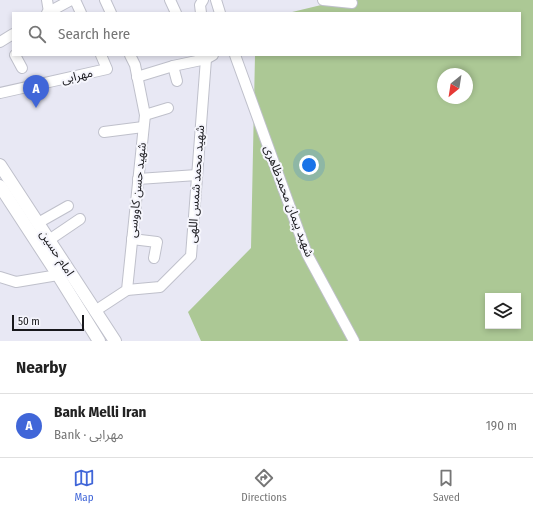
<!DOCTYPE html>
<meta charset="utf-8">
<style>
body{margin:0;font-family:"Fira Sans Condensed","Noto Sans Arabic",sans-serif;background:#f2f2f2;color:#222}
.controls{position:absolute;right:12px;bottom:12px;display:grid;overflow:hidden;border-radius:0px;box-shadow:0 2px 6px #0003}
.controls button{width:36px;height:36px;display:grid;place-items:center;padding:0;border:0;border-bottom:1px solid #e0e0e0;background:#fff;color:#222;font:20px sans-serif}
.compass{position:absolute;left:437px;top:68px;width:36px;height:36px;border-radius:50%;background:#fff;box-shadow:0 2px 6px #0003;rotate:210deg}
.scale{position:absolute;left:12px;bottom:10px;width:72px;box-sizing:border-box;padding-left:4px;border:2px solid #18181c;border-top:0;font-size:11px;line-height:14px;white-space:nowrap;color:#18181c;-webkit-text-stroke:3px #f6f6fd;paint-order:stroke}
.you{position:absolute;left:309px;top:165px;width:14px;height:14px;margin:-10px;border:3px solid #fff;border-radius:50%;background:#1a73e8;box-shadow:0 0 0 6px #1a73e833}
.badge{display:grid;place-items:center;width:26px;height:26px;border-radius:50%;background:#4066d8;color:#fff;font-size:13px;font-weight:700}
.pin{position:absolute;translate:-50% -33px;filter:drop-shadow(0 1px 2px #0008)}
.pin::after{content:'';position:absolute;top:21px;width:14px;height:12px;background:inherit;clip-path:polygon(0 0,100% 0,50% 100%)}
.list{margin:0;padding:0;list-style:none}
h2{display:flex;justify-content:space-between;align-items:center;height:52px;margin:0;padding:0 16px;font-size:17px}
h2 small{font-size:13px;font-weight:400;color:#767676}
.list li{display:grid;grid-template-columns:26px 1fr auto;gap:12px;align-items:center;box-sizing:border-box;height:64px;padding:0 16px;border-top:1px solid #e0e0e0}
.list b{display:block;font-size:15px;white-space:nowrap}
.list p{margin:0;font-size:13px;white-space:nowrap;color:#767676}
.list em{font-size:13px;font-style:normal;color:#767676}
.icon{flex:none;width:22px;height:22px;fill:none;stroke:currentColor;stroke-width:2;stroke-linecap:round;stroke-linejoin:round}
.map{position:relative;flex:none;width:533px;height:341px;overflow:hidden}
.search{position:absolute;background:#fff;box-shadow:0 2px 6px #0003;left:12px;right:12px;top:12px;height:44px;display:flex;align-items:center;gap:10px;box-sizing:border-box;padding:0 14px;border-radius:0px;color:#767676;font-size:15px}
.sheet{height:116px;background:#fff}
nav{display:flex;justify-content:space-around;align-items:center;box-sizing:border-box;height:56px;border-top:1px solid #e0e0e0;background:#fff;font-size:11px;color:#767676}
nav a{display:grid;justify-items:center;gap:2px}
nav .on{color:#4066d8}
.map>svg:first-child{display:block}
.green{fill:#acc895;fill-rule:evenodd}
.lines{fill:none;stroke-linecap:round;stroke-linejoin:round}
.minor-casing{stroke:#bfc0cb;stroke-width:12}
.major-casing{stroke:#bfc0cb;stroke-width:14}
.minor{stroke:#fff;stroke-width:10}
.major{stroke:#fff;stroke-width:12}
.labels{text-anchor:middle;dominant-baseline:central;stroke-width:4;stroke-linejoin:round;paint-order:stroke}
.street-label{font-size:12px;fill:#18181c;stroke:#f6f6fd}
</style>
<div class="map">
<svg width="533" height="341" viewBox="0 0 533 341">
<rect width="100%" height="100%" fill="#e8e8f4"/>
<!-- green -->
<path class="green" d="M342 0H533V341H201L188 312 251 248 255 55H520V13H288ZM443 74H467V98H443ZM488 296H518V326H488Z"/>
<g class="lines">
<!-- minor casing -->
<g class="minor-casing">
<g id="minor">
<path d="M47 0 49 12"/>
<path d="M75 0 81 13"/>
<path d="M105 0 111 13"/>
<path d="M170 0 176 13"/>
<path d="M216 0 220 13"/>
<path d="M323 0 352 3 350 0"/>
<path d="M47 13 71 0"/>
<path d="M201 13 200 5 203 0"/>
<path d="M0 42 13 34"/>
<path d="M15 55 22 68"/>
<path d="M235 55 307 254 354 341"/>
<path d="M173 66 177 81"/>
<path d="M137 77 173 66 206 59 213 55"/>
<path d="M0 93 107 69 101 55"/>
<path d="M145 115 168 108"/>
<path d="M104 132 143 127"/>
<path d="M138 179 197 175"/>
<path d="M38 223 68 206"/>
<path d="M132 239 157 242 154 258"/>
<path d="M49 240 80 219"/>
<path d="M0 277 16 282 58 275"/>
<path d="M127 290 160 287 191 256 206 59 205 55"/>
<path d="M95 311 127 290 145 115 135 65 130 55"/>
</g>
</g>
<!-- major casing -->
<g class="major-casing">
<g id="major">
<path d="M0 165 115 341"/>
<path d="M0 186 58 275 99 341"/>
</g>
</g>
<!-- minor -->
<use href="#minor" class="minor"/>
<!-- major -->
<use href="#major" class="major"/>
</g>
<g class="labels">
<!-- street labels -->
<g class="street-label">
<text transform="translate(77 76) rotate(-13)">مهرابی</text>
<text transform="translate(196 184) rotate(-86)">شهید محمد شمس اللهی</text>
<text transform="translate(137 190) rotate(-84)">شهید حسن کاووسی</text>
<text transform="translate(289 201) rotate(69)">شهید پیمان محمدظاهری</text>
<text transform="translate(57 253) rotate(57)">امام حسین</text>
</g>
</g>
</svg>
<div class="controls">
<button><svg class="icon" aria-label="layers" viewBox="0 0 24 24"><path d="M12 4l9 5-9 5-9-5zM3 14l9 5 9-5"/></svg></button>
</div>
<svg class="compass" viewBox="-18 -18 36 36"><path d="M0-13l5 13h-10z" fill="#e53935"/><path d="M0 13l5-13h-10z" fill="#767676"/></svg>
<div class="scale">50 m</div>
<div class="you"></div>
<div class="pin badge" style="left:36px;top:108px">A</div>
<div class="search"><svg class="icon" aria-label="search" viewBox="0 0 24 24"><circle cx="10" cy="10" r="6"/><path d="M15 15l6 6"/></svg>Search here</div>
</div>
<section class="sheet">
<h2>Nearby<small></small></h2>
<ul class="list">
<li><span class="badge">A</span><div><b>Bank Melli Iran</b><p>Bank · مهرابی</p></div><em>190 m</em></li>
</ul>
</section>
<nav>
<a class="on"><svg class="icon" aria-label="map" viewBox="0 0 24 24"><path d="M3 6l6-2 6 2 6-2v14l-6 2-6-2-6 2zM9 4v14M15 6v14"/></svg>Map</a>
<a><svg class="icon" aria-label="directions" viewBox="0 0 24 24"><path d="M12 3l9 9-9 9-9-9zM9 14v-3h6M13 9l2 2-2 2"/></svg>Directions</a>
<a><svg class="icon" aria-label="saved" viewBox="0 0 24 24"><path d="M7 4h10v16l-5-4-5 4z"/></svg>Saved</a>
</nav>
